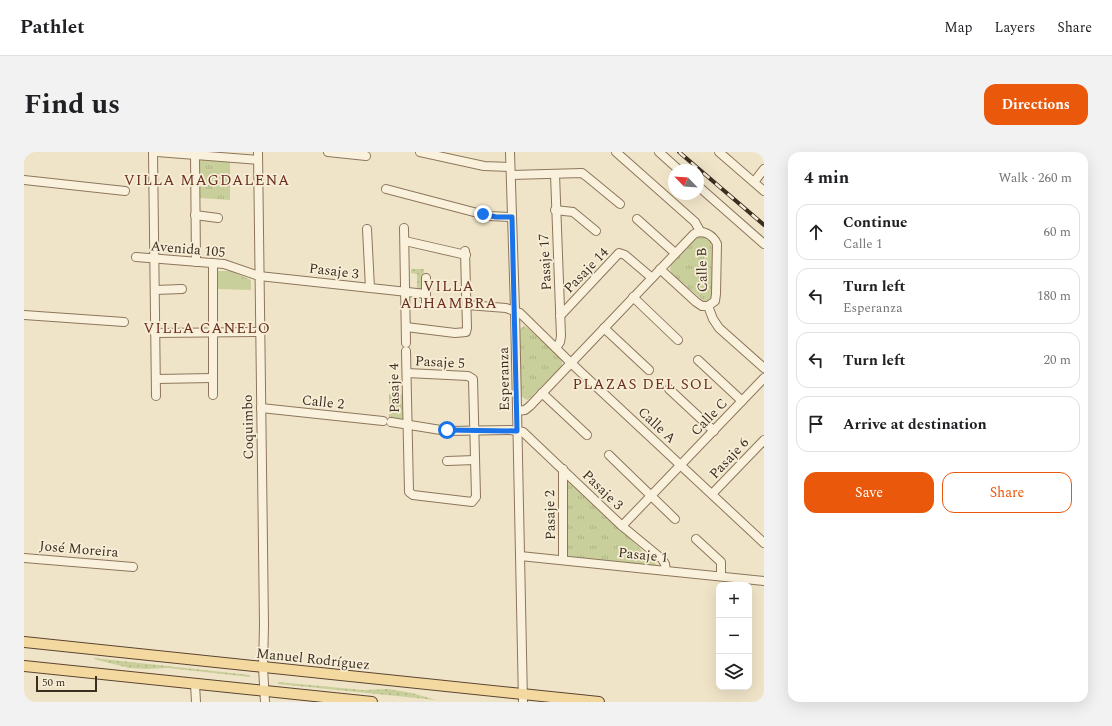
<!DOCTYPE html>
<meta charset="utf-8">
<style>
body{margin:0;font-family:Spectral,serif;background:#f2f2f2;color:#202124}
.controls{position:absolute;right:12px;bottom:12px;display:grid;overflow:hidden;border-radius:8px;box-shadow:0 4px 16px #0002}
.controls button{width:36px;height:36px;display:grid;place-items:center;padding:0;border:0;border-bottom:1px solid #e0e0e0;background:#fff;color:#202124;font:20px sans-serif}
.compass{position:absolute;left:644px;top:12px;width:36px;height:36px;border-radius:50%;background:#fff;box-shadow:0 4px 16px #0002;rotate:295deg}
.scale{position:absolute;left:12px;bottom:10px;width:61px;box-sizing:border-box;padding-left:4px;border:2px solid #3d2e20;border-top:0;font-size:11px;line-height:14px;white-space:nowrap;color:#3d2e20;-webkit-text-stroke:3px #f7eed8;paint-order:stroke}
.stop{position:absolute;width:12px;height:12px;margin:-9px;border:3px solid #1a73e8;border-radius:50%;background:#fff}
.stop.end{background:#1a73e8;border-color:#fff;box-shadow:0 1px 4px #0008}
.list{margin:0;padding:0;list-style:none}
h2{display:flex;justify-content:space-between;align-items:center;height:52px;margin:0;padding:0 16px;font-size:17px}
h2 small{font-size:13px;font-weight:400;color:#757577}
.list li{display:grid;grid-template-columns:26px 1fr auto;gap:12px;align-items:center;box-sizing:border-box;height:56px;margin:0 8px 8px;padding:0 8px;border:1px solid #e0e0e0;border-radius:12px}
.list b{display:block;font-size:15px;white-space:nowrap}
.list p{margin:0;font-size:13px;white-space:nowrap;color:#757577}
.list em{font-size:13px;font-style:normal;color:#757577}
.actions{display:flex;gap:8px;padding:12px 16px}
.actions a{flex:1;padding:9px 0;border:1px solid #ea580c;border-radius:12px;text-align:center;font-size:14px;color:#ea580c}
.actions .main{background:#ea580c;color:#fff}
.icon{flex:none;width:22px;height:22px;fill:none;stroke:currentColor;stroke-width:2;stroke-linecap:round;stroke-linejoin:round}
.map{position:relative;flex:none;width:740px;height:550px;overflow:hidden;border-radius:12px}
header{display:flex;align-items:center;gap:24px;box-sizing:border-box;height:56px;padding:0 20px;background:#fff;border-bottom:1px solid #e0e0e0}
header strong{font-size:19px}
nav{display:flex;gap:22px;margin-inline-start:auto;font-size:14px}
.intro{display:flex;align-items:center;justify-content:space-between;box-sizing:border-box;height:96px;padding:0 24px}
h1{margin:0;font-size:28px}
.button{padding:10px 18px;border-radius:12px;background:#ea580c;color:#fff;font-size:14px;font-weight:700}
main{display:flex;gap:24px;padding:0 24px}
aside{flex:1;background:#fff;border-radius:12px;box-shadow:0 4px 16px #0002}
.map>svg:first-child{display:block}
.grass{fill:url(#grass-dots)}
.park{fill:url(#park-tufts)}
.garden{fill:#c9cf9b}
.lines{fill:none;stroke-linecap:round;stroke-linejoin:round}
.minor-casing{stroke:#8d765c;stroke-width:10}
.major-casing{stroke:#5b4430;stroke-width:12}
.minor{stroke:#faf1dc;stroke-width:8}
.major{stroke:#f3d9a0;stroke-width:10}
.rail-casing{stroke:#3d2e20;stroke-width:4}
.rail{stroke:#f7eed8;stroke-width:2.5;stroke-dasharray:8;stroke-linecap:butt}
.route{stroke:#1a73e8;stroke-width:5}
.labels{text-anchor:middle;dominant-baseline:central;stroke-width:3.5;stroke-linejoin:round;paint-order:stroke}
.street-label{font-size:14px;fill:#3d2e20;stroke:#f7eed8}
.neighbourhood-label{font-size:15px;letter-spacing:1px;fill:#6b2e1e;stroke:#f7eed8}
</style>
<header>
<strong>Pathlet</strong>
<nav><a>Map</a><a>Layers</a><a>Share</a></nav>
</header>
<div class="intro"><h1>Find us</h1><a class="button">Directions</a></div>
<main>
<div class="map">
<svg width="740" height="550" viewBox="0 0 740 550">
<defs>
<pattern id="grass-dots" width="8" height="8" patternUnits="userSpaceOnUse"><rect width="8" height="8" fill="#c9cf9b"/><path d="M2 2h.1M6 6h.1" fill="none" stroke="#aeb285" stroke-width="1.8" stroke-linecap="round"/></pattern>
<pattern id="park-tufts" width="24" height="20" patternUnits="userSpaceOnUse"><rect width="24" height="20" fill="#c9cf9b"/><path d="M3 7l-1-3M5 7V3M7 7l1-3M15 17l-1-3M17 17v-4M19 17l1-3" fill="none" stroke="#aeb285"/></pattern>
</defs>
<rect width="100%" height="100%" fill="#f0e4c8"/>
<!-- grass -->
<g class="grass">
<path d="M387 117H400L399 139 393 138V122L387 121Z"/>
<path d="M70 506 226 523V525L144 516 122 517 105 516 70 507Z"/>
<path d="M254 530 339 538 364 537 388 541 412 548 254 532Z"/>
</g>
<!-- park -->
<g class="park">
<path d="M174 8 206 10V48L175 46Z"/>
<path d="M677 84 686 89 689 95 688 141 686 148 681 150 648 122 646 117 647 113 672 86Z"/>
<path d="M193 119H207L227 128V138L193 137Z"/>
<path d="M500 174 505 177 538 207V214L504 248 501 247 497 244 495 178Z"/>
<path d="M365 242H380V267L365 265Z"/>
<path d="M544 326 634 414 632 415 545 406 542 404 541 327Z"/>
</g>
<!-- garden -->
<path class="garden" d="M214 123V137H193V123Z"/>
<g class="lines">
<!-- minor casing -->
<g class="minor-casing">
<g id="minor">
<path d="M129 0 132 244"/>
<path d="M133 0 234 8"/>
<path d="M234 0 240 473 239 515 241 550"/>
<path d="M304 0 342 4"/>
<path d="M396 0 460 14 486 15"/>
<path d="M486 0 491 158 499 550"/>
<path d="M592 0 671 70 676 79"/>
<path d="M635 0 655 18"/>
<path d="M695 0 740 39"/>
<path d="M171 3 172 110"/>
<path d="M531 22 537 184 536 190 532 196"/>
<path d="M487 23 558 21 562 24 596 52"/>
<path d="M0 28 101 39"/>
<path d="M730 30 740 17"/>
<path d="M674 34 740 92"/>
<path d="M362 37 465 64 488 65"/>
<path d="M531 58 549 60 572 79"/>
<path d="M171 63 194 66"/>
<path d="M613 67 651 101"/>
<path d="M380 76 382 191"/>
<path d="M343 77 346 136"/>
<path d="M381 89 442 103"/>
<path d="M112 105 200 112 235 124 402 142"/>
<path d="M131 138 158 137"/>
<path d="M609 145 654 188"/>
<path d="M402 153V126"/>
<path d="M443 153 482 156 496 161 547 211 740 391"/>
<path d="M684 154 689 167 695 176 740 216"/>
<path d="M0 163 100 170"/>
<path d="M536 164 595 101 601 103 628 126"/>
<path d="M382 175 431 181 442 180 443 176 441 99"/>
<path d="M580 176 625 218"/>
<path d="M131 181 236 180"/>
<path d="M382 199 385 340 389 343 448 350 452 345 449 227 444 224 383 221"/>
<path d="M674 208 718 249"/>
<path d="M132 227 189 226"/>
<path d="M645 237 690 279"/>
<path d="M518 241 563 283"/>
<path d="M189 243V111"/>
<path d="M237 256 359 269"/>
<path d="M493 259 501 258 506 254 670 82C679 77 689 83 693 92L692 142 691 149 684 154H678L672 150 636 117"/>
<path d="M367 270 423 279 486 278 499 280 598 374 638 407 641 412 642 419"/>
<path d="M585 303 651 367"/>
<path d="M423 309 451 308"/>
<path d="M539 317V408"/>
<path d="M688 342 740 288"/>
<path d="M598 374 740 226"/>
<path d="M672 387 697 410V424"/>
<path d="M496 404 740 429"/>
<path d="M0 406 109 415"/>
<path d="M171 532 172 550"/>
</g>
</g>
<!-- major casing -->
<g class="major-casing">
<g id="major">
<path d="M0 490 575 550"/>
<path d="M0 514 348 550"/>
</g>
</g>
<!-- minor -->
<use href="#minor" class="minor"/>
<!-- major -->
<use href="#major" class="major"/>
<!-- rail casing -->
<g class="rail-casing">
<path id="rail" d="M655 0 740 73"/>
</g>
<!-- rail -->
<use href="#rail" class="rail"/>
</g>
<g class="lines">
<!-- route -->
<path class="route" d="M423 278 493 279 488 65H472L459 62"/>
</g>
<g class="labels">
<!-- street labels -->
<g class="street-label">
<text transform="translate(164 97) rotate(5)">Avenida 105</text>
<text transform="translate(521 110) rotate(-93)">Pasaje 17</text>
<text transform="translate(562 118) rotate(-46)">Pasaje 14</text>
<text transform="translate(678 118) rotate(-91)">Calle B</text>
<text transform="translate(310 119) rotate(7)">Pasaje 3</text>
<text transform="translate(416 210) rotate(3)">Pasaje 5</text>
<text transform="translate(480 227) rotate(-91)">Esperanza</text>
<text transform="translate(370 236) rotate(-91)">Pasaje 4</text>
<text transform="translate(299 250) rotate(6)">Calle 2</text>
<text transform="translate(685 265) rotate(-46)">Calle C</text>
<text transform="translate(633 273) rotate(43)">Calle A</text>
<text transform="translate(224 275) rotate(-91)">Coquimbo</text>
<text transform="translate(705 306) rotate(-47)">Pasaje 6</text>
<text transform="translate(579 338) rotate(44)">Pasaje 3</text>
<text transform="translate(526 363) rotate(-91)">Pasaje 2</text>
<text transform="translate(55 397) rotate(5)">José Moreira</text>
<text transform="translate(619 403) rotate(6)">Pasaje 1</text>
<text transform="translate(289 507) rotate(6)">Manuel Rodríguez</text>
</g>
<!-- neighbourhood labels -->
<g class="neighbourhood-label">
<text x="183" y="28">VILLA MAGDALENA</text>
<text x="425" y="134">VILLA<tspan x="425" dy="17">ALHAMBRA</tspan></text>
<text x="183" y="176">VILLA CANELO</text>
<text x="619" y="232">PLAZAS DEL SOL</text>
</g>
</g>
</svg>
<div class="controls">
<button>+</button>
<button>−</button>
<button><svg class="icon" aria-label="layers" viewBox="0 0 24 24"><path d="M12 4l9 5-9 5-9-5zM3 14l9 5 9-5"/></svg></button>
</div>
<svg class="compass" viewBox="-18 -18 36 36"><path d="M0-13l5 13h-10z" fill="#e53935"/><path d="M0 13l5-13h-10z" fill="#757577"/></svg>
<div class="scale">50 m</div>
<div class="stop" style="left:423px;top:278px"></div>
<div class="stop end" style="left:459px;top:62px"></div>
</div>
<aside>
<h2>4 min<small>Walk · 260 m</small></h2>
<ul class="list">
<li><svg class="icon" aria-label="ahead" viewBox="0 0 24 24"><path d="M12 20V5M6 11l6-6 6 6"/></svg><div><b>Continue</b><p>Calle 1</p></div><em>60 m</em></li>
<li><svg class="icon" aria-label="left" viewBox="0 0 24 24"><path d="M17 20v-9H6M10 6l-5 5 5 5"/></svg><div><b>Turn left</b><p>Esperanza</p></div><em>180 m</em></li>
<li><svg class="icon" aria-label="left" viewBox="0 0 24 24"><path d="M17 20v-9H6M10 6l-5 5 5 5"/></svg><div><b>Turn left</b></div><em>20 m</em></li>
<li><svg class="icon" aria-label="arrive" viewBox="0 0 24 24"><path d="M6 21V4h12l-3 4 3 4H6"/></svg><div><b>Arrive at destination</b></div></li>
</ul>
<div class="actions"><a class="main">Save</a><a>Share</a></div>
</aside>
</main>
